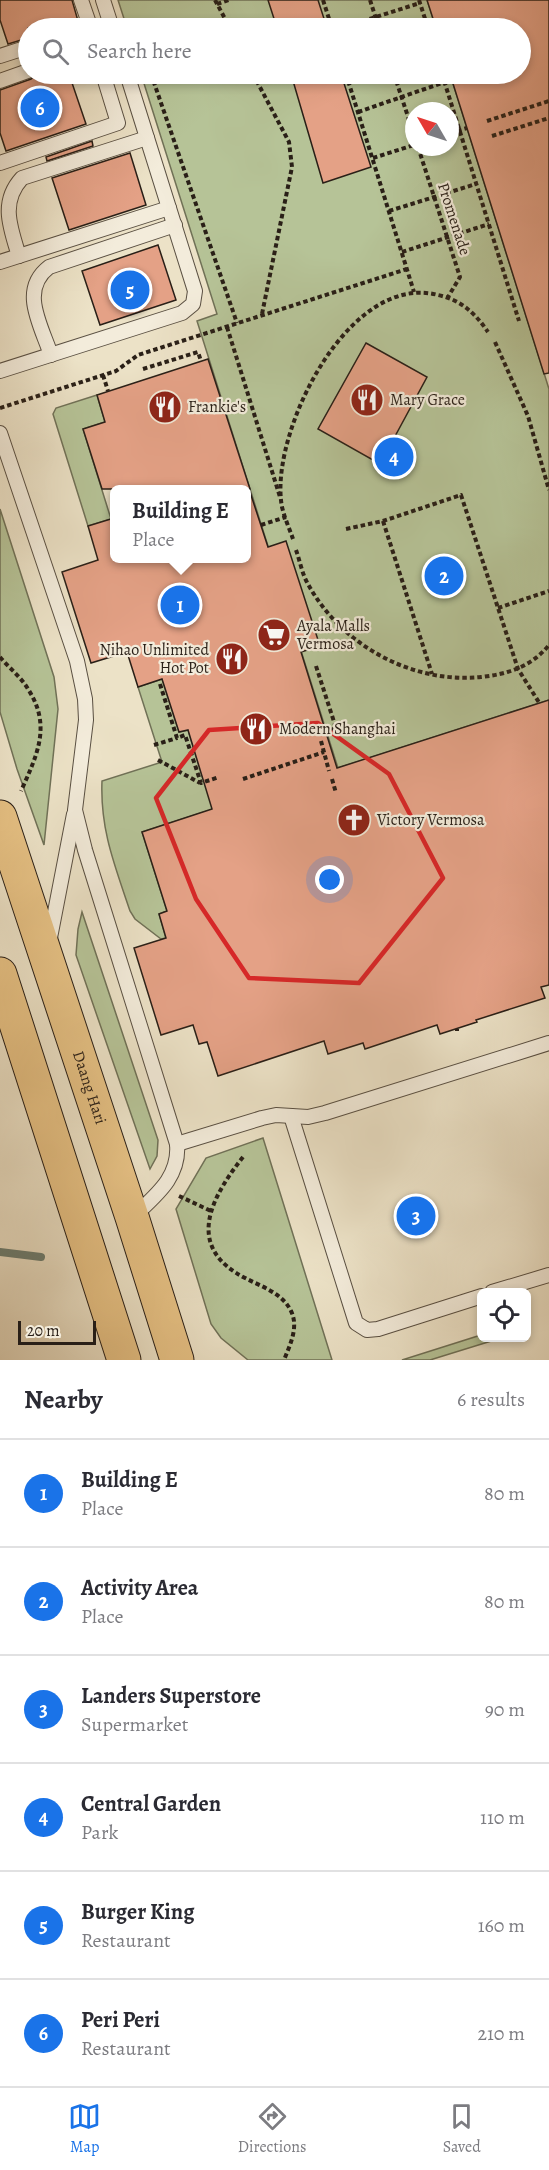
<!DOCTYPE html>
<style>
body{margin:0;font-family:Alegreya,serif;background:#f2f2f3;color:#2b2b33}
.controls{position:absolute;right:18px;bottom:18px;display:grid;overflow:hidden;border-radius:9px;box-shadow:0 3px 9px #0003}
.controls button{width:54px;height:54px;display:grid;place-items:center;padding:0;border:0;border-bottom:2px solid #e1e1e2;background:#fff;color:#2b2b33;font:30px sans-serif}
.compass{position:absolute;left:405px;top:102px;width:54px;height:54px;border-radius:50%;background:#fff;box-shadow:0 3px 9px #0003;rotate:309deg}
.scale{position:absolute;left:18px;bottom:15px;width:78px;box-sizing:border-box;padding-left:6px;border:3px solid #291f17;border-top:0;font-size:16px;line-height:21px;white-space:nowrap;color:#291f17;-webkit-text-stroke:4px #f3ecdb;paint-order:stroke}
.you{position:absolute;left:330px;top:880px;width:21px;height:21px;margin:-15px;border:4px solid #fff;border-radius:50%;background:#1a73e8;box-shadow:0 0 0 9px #1a73e833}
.badge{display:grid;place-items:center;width:39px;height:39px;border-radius:50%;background:#1a73e8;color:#fff;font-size:20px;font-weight:700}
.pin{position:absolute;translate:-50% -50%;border:3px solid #fff;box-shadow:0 2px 6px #0006}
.popup{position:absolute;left:110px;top:485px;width:141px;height:78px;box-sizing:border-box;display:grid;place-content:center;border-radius:9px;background:#fff;filter:drop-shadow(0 2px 4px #0005);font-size:20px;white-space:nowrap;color:#7c7c81}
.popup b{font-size:22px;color:#2b2b33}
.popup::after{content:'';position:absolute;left:50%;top:100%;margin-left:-12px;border:12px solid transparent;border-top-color:#fff}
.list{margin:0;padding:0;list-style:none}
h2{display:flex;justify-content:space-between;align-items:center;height:78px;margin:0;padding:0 24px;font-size:26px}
h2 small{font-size:20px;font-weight:400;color:#7c7c81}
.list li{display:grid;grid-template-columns:39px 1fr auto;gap:18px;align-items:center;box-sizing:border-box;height:108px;padding:0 24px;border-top:2px solid #e1e1e2}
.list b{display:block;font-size:22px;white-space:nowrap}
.list p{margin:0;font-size:20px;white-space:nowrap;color:#7c7c81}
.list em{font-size:20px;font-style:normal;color:#7c7c81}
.icon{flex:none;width:33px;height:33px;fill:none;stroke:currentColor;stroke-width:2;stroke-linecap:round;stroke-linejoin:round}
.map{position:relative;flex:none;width:549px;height:1360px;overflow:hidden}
.search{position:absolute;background:#fff;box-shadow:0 3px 9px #0003;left:18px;right:18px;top:18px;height:66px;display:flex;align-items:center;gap:15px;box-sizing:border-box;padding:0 21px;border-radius:33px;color:#7c7c81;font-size:22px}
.sheet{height:726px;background:#fff}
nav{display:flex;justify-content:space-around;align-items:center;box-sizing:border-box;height:84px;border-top:2px solid #e1e1e2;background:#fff;font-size:16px;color:#7c7c81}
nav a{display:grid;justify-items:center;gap:3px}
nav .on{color:#1a73e8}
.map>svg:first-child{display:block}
.green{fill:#b6c397;stroke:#707157;stroke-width:1.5;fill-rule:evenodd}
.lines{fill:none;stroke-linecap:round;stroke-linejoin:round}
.stream{stroke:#6d7f73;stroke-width:8}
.building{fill:#e4a186;stroke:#291f17;stroke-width:1.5}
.lane-casing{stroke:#5a5043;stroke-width:16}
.primary-casing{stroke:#291f17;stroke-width:35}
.path{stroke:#291f17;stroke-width:4;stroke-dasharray:4.5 3;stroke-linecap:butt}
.lane{stroke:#f3ecdb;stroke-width:14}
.primary{stroke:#e6c184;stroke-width:33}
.marked{fill:none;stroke:#d62828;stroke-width:4.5;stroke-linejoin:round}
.labels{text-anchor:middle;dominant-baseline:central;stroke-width:4.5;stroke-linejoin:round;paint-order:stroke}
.street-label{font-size:16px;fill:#291f17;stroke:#f3ecdb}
.poi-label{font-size:16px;fill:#291f17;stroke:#f3ecdb;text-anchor:start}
</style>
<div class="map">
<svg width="549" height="1360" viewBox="0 0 549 1360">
<rect width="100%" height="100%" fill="#ece2c7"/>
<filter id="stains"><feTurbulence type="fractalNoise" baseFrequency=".00333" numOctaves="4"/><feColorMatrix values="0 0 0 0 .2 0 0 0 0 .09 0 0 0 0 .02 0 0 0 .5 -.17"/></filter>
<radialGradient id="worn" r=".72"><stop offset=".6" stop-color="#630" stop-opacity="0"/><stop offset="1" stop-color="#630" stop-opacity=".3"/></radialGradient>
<!-- green -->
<g class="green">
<path d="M118 0H427L436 28H127Z"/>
<path d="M141 74H450L549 389V700L338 768 197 321 217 314ZM414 111H450V147H414Z"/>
<path d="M97 395 105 422 83 429 111 519 88 526 53 414 56 408Z"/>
<path d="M0 509 54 677 58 709 44 845 17 769 0 712Z"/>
<path d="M162 679 179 732 188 730 203 779 234 823 207 811 142 832 167 911 159 914 166 938 161 939 135 919 130 911C115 866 100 830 102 781L162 762 138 687Z"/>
<path d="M82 912 158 1140 157 1156 150 1169 76 955 78 929Z"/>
<path d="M263 1138 332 1360H248L221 1338 211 1324 176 1209 206 1158Z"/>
<path d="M481 1335 482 1338H501L430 1360H402Z"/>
</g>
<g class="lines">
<!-- stream -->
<path class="stream" d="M0 1252 41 1257"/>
</g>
<!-- building -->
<g class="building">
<path d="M0 0H72L78 21 56 28H28V38L8 44 0 20Z"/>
<path d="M268 0H318L327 28H277Z"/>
<path d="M427 0H549V373L544 374 450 74H520V28H436Z"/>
<path d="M37 74H69L86 124 6 151 0 133V90L31 79Z"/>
<path d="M291 74H341L371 167 323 183Z"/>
<path d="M92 141 93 146 47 161 46 157Z"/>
<path d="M130 153 146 205 69 230 52 178Z"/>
<path d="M158 245 176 300 100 325 82 271Z"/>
<path d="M366 343 427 377 380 464 318 429Z"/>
<path d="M208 359 250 489H102L83 429 105 422 97 395Z"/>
<path d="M246 492H250L268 547 286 541 320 646 301 652 337 768 549 700V985L541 987 545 998 476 1020 477 1022 440 1034 437 1025 365 1049 363 1043 328 1054 324 1041 218 1076 207 1042 199 1044 193 1025 161 1035 134 948 166 938 159 914 167 911 142 832 212 809 188 730 179 732 162 679 138 687 127 652 91 663 62 572 98 560 88 526 114 518V558H246Z"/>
</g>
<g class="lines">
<!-- lane casing -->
<g class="lane-casing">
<g id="lane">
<path d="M81 0 90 26 83 28"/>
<path d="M103 0 112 28"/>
<path d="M0 56 28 47"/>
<path d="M0 81 28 71"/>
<path d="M0 163 118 123 103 74"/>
<path d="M19 256C10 227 0 202 22 178L147 138"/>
<path d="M0 262 169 208"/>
<path d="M51 355C41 325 19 290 49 267L175 225"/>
<path d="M0 371 182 313 193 304 195 291 127 74"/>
<path d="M0 433 77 661 85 699 86 720 75 810 85 850 177 1144C180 1177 156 1195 134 1216"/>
<path d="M49 943 74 814"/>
<path d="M291 1116 356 1323 367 1330 378 1329 482 1296"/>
<path d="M177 1144 262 1118 276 1115 308 1117 325 1113 549 1043"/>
<path d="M492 1292 549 1275"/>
</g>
</g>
<!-- primary casing -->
<g class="primary-casing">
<g id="primary">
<path id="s1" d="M0 817 132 1217 177 1360"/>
<path d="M0 974 124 1360"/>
</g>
</g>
<!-- path -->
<g class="path">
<path d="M215 0 230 28"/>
<path d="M323 0 332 28"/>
<path d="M370 0 379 28"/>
<path d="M419 0 428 28"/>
<path d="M217 4 229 0"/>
<path d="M341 28 420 3"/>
<path d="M151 74 237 323"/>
<path d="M253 74 289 142 292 167 262 314"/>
<path d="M346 74 414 292"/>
<path d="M394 74 414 135"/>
<path d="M442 74 519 321"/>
<path d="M358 112 445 82"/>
<path d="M487 121 549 101"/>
<path d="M450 133 467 128"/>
<path d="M492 136 549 118"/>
<path d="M418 147 460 277 448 297"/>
<path d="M373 158 414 145"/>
<path d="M389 211 476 184"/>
<path d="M402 252 489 224"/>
<path d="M227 327 280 497"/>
<path d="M495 342 528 416 549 490"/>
<path d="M143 369 198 352 201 361"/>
<path d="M103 375 108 391"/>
<path d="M0 408 116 371 138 355 407 269"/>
<path d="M383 521 432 674"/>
<path d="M261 525 286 517"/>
<path d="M346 529 383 521 461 495 518 669 540 704"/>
<path d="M293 539C289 527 282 513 281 500 273 427 350 272 438 295 461 300 475 313 488 332"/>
<path d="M296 550C300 561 302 574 308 584 341 645 412 684 481 677 508 674 531 667 549 645"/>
<path d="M498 608 549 591"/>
<path d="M0 657C9 668 21 677 28 689 52 726 37 755 21 791"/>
<path d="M316 666 336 728 326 732"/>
<path d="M160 684 177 738 185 735 201 783 219 777"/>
<path d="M321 741 329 771"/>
<path d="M154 745 177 738"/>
<path d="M158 760 200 783"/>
<path d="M243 779 324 752"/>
<path d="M332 779 336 793"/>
<path d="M457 1029V1031"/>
<path d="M243 1157C210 1199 184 1248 247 1279 263 1287 283 1294 291 1311 299 1327 290 1345 284 1360"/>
<path d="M179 1196 211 1211"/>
</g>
<!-- lane -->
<use href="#lane" class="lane"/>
<!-- primary -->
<use href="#primary" class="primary"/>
</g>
<!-- marked area -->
<path class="marked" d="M318 723 389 774 443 878 359 983 249 978 196 899 156 798 209 730Z"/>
<!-- icons -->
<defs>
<g id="restaurant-disc" transform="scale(1.725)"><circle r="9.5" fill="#8f2418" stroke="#f3ecdb"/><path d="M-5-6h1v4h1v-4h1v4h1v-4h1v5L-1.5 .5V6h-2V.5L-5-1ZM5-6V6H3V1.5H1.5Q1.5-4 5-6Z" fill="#fff"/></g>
<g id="supermarket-disc" transform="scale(1.725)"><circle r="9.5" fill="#8f2418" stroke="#f3ecdb"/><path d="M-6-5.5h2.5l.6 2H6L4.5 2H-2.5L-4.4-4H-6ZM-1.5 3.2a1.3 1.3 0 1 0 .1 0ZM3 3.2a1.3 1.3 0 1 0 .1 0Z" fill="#fff"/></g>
<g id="church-disc" transform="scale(1.725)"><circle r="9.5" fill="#8f2418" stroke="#f3ecdb"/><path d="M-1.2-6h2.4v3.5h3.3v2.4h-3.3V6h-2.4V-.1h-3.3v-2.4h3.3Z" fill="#fff"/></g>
</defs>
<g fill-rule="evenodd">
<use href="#restaurant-disc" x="367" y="400"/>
<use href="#restaurant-disc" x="165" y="407"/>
<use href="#supermarket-disc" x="274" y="635"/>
<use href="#restaurant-disc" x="232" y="659"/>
<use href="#restaurant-disc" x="256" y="729"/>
<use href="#church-disc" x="354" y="820"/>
</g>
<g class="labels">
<!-- street labels -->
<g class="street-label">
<text transform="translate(454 219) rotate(72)">Promenade</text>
<text stroke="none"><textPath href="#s1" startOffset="285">Daang Hari</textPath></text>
</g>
<!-- poi labels -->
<g class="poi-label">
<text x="390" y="400">Mary Grace</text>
<text x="188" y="407">Frankie's</text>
<text x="297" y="626">Ayala Malls<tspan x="297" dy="18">Vermosa</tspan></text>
<text x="209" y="650" text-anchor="end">Nihao Unlimited<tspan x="209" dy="18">Hot Pot</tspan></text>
<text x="279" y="729">Modern Shanghai</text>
<text x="377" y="820">Victory Vermosa</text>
</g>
</g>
<rect width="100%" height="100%" filter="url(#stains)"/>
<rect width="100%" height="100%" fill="url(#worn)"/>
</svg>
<div class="controls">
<button><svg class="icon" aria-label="locate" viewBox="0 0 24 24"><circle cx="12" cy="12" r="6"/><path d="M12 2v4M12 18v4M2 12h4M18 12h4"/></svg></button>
</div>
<svg class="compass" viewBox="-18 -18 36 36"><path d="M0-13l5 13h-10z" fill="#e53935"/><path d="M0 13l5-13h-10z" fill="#7c7c81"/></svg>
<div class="scale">20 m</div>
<div class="you"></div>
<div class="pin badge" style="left:180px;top:605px">1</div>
<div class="popup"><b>Building E</b>Place</div>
<div class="pin badge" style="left:444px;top:576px">2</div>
<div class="pin badge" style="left:416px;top:1216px">3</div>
<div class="pin badge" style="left:394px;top:457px">4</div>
<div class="pin badge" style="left:130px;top:290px">5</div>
<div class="pin badge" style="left:40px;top:108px">6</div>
<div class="search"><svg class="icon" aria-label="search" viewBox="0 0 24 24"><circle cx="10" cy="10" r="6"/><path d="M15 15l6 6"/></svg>Search here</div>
</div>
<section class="sheet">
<h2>Nearby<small>6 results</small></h2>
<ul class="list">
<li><span class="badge">1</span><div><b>Building E</b><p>Place</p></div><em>80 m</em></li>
<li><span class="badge">2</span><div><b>Activity Area</b><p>Place</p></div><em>80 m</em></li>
<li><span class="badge">3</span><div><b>Landers Superstore</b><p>Supermarket</p></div><em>90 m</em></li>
<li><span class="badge">4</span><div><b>Central Garden</b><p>Park</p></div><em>110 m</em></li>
<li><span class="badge">5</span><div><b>Burger King</b><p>Restaurant</p></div><em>160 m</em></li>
<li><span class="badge">6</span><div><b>Peri Peri</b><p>Restaurant</p></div><em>210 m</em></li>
</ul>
</section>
<nav>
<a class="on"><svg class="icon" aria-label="map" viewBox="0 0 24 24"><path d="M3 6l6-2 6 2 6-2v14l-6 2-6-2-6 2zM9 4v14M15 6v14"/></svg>Map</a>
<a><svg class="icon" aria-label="directions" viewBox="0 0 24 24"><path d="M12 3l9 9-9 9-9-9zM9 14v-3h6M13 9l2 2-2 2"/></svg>Directions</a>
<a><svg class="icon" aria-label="saved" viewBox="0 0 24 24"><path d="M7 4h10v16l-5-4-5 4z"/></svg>Saved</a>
</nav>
